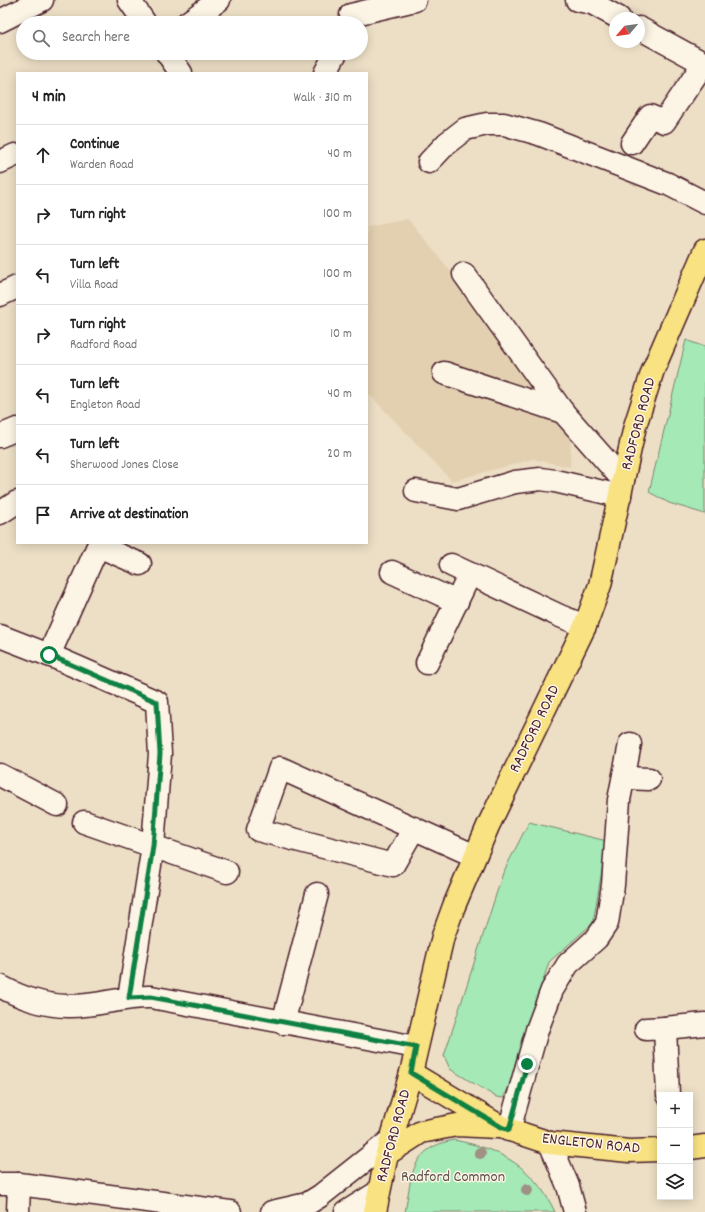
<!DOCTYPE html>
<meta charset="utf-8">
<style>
body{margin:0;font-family:Dekko,sans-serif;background:#f2f2f2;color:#222}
.controls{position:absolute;right:12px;bottom:12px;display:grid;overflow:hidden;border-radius:0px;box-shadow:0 2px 10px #0003}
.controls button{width:36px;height:36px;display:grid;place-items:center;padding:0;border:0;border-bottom:1px solid #e0e0e0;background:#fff;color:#222;font:20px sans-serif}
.compass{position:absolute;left:609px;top:12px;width:36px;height:36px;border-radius:50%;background:#fff;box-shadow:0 2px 10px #0003;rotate:241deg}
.stop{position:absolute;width:12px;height:12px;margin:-9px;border:3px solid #0b8043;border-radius:50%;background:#fff}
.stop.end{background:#0b8043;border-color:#fff;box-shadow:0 1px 4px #0008}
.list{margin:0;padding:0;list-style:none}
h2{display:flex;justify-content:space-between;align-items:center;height:52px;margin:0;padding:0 16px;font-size:17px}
h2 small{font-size:13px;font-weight:400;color:#767676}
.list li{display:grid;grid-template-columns:26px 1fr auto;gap:12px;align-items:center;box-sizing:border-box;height:60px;padding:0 16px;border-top:1px solid #e0e0e0}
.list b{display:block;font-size:15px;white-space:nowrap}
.list p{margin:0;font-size:13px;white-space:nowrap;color:#767676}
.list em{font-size:13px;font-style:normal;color:#767676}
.icon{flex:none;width:22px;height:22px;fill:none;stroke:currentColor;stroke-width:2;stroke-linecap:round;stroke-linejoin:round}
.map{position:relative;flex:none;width:705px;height:1212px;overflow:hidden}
.search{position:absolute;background:#fff;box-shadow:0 2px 10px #0003;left:16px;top:16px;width:352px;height:44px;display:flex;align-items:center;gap:10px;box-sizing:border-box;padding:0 14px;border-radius:22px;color:#767676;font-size:15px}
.panel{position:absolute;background:#fff;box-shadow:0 2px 10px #0003;left:16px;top:72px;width:352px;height:472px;border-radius:0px}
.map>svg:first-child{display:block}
.built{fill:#e3d0b1}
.green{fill:#a4e9b6;stroke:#778470}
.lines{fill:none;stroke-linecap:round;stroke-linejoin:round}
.minor-casing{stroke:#4a1f2b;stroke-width:25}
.major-casing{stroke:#4a1f2b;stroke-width:25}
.minor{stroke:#fcf5e5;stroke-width:22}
.major{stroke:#f8e281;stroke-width:22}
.tree{fill:#9f9184}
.route{stroke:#0b8043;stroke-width:5}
.labels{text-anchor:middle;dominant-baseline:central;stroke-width:3;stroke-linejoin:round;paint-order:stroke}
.street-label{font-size:16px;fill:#4a1f2b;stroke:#fcf5e5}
.park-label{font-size:16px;fill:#60524e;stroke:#fcf5e5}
</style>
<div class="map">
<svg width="705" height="1212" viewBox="0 0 705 1212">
<rect width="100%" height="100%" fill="#eddfc6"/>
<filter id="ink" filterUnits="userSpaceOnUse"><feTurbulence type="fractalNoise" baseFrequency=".025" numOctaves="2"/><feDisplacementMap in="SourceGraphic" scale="8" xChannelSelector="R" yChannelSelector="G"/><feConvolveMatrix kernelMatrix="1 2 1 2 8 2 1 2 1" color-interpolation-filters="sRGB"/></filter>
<g filter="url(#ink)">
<!-- built -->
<path class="built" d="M408 219 458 280 571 441 570 467 533 459 452 481 367 392V227Z"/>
<!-- green -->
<g class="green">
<path d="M686 340 705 347V514L669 503 649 492Z"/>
<path d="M529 822 607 841 593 923 549 962 509 1087 503 1098 496 1097 450 1069 444 1056 503 873Z"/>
<path d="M454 1140C501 1149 534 1167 555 1212H405C412 1175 410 1148 454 1140Z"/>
</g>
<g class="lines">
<!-- minor casing -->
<g class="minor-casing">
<g id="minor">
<path d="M129 0 145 23"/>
<path d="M577 0 592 3 619 18"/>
<path d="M351 15 415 0"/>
<path d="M0 21 42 0"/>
<path d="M187 23 219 0"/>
<path d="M639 28 705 64"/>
<path d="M167 53 181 73"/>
<path d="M325 73 336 53"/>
<path d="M632 143 650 116 664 122 704 63"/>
<path d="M0 162 15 155"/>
<path d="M429 162 447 143 465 129 487 124H504L539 134 668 184 705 203"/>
<path d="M464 274 563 412 623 480"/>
<path d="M0 295 17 287"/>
<path d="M444 373 563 412"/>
<path d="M0 436 17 429"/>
<path d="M416 491 458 499 515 482 541 479 555 481 620 496"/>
<path d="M0 513 17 502"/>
<path d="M451 565 560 616 585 626"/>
<path d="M392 572 457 602"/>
<path d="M0 636 54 657 157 702 160 754 153 846 129 998"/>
<path d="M49 655 98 546 140 564"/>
<path d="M427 663 470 574"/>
<path d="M0 775 57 805"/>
<path d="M624 778 649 779"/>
<path d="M84 822 227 872"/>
<path d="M414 828 393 865 258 830 280 768 475 856"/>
<path d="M0 986C19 997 45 1006 68 1006 96 1007 123 996 151 997L416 1047"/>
<path d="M283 1023 317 894"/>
<path d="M665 1028 705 1024"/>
<path d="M646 1029 665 1028 668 1095"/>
<path d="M509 1130 537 1030 552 990 568 964 597 938 607 923 613 885 619 800 630 744"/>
<path d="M550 1143 568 1186 575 1212"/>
<path d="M0 1184H19L230 1212"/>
<path d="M18 1212 19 1184"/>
<path d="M272 1212 307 1204 320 1196 392 1139"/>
<path d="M346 1212 378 1192"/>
</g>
</g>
<!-- major casing -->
<g class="major-casing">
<g id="major">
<path d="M411 1073 501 1127 550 1143 629 1151 660 1150"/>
<path d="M690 1148 705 1146"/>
<path d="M387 1154 421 1132 457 1125 497 1127"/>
<path d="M375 1212 387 1154 411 1073 443 936 454 906 488 826 585 626 600 585 635 426 653 370 705 250"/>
</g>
</g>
<!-- minor -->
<use href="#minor" class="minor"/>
<!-- major -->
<use href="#major" class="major"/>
</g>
<!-- trees -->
<g class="tree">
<circle cx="480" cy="1153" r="6"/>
<circle cx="527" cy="1190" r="6"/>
</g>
</g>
<g class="lines" filter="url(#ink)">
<!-- route -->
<path class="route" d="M49 655 157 702 160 754 153 846 129 998 151 997 416 1047 411 1073 501 1127 509 1130 527 1064"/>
</g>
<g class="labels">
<!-- street labels -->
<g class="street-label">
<text transform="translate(639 424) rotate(-75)">RADFORD ROAD</text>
<text transform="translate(535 729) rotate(-64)">RADFORD ROAD</text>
<text transform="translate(394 1136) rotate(-75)">RADFORD ROAD</text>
<text transform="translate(591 1144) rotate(6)">ENGLETON ROAD</text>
</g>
<!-- park labels -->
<g class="park-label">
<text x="453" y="1177">Radford Common</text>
</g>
</g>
</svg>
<div class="controls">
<button>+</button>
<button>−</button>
<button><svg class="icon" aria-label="layers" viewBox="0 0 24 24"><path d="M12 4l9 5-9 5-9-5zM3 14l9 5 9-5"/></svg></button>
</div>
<svg class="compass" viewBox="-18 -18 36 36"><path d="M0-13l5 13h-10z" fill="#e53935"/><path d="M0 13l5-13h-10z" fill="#767676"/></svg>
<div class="stop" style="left:49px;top:655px"></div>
<div class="stop end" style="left:527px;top:1064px"></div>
<div class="search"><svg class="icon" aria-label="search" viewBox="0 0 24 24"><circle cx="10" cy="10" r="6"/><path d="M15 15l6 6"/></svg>Search here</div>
<section class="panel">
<h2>4 min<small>Walk · 310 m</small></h2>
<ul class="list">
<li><svg class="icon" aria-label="ahead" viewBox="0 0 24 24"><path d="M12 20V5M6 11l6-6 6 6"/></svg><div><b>Continue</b><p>Warden Road</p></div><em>40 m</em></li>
<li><svg class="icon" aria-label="right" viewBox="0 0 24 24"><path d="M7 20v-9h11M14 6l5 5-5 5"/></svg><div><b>Turn right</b></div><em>100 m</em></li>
<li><svg class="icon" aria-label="left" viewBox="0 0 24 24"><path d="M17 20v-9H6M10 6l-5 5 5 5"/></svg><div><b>Turn left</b><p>Villa Road</p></div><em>100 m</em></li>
<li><svg class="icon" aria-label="right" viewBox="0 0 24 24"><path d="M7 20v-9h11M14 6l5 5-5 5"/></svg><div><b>Turn right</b><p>Radford Road</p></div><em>10 m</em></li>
<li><svg class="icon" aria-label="left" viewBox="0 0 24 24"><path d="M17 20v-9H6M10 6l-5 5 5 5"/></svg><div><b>Turn left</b><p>Engleton Road</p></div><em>40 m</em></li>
<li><svg class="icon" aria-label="left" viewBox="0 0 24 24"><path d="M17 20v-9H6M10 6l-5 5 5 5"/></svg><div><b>Turn left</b><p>Sherwood Jones Close</p></div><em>20 m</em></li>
<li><svg class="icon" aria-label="arrive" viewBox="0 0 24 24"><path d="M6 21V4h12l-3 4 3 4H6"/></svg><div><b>Arrive at destination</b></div></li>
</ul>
</section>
</div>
